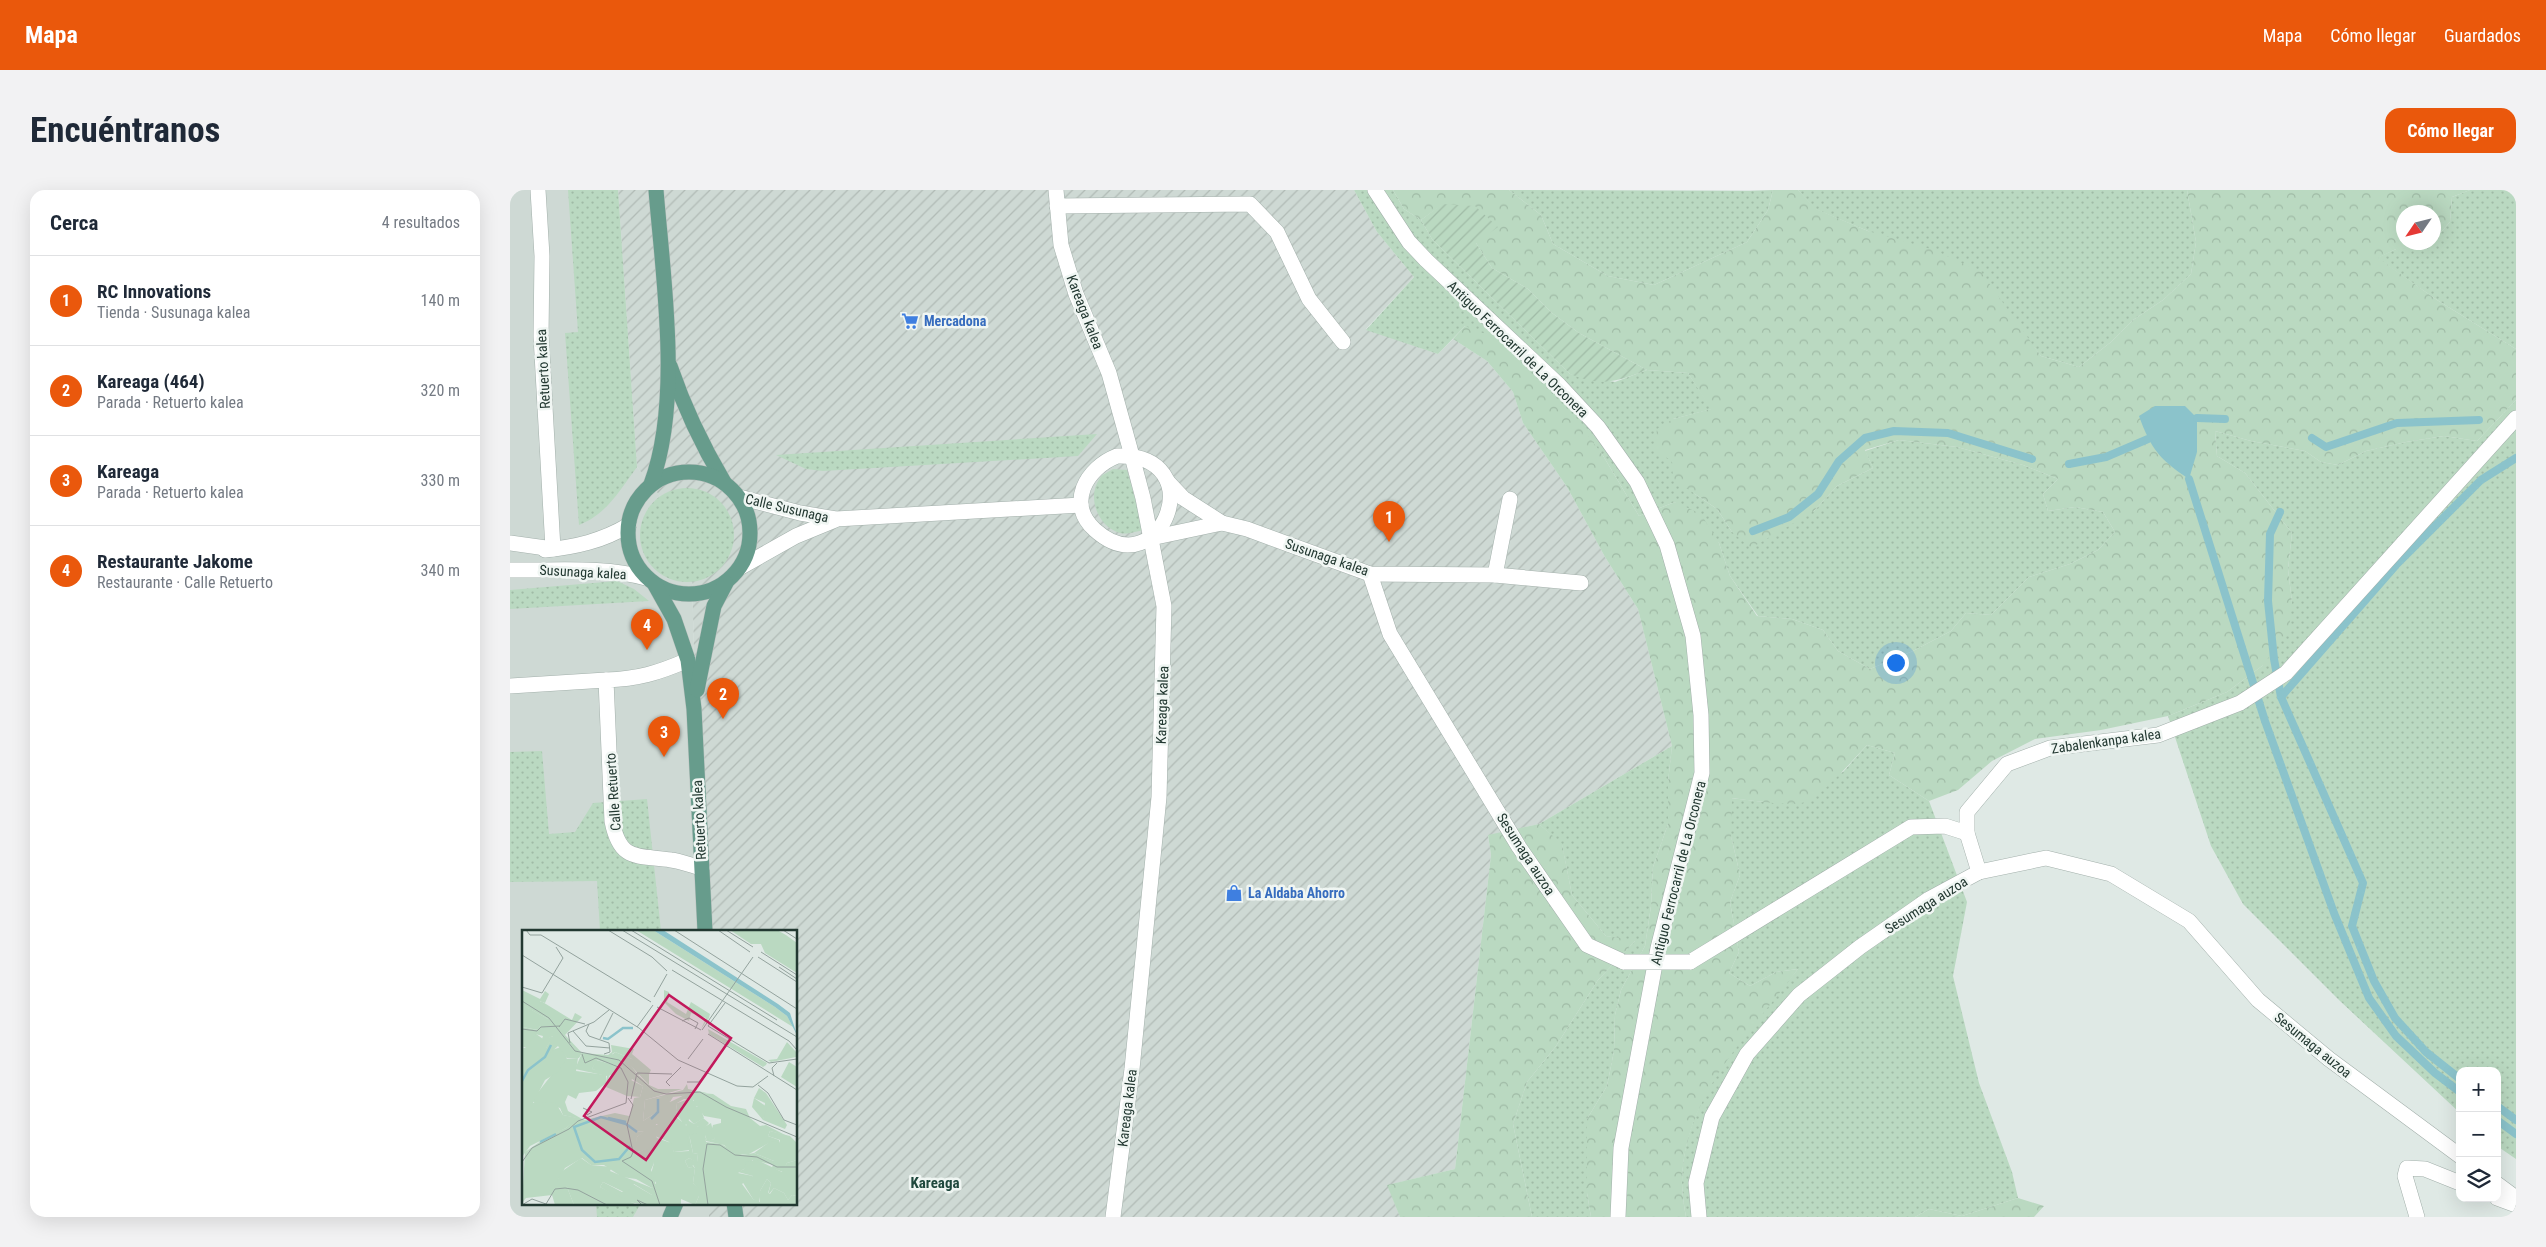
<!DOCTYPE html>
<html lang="es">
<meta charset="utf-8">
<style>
body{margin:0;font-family:"Roboto Condensed",sans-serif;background:#f2f2f3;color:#1f2937}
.controls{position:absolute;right:15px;bottom:15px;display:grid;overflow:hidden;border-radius:10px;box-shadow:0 5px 20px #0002}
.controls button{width:45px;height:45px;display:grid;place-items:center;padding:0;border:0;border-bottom:1px solid #e0e1e3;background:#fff;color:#1f2937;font:25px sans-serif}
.compass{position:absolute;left:1886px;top:15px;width:45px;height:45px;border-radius:50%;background:#fff;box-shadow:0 5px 20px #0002;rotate:235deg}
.you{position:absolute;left:1385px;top:472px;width:18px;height:18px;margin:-12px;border:4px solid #fff;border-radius:50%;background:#1a73e8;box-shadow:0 0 0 8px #1a73e833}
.badge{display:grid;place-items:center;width:32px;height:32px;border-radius:50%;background:#ea580c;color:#fff;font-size:16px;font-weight:700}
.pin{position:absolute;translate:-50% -41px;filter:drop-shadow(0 1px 2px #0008)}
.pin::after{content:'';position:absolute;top:26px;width:18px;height:15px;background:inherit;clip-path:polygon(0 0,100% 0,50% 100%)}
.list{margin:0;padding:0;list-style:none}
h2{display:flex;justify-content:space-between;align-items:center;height:65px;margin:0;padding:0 20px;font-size:21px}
h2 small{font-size:16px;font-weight:400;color:#747a83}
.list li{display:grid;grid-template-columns:32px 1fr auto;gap:15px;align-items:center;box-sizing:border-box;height:90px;padding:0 20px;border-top:1px solid #e0e1e3}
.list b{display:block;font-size:19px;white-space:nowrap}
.list p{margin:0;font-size:16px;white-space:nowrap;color:#747a83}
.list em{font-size:16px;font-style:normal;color:#747a83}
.icon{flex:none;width:28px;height:28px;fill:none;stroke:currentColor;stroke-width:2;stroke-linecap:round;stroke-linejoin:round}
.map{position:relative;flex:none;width:2006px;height:1027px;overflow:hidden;border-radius:15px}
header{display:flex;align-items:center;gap:30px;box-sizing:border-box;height:70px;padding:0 25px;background:#ea580c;color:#fff}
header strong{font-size:24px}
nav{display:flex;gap:28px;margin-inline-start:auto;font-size:18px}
.intro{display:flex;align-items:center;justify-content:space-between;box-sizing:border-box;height:120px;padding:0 30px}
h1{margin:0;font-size:35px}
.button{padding:12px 22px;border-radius:15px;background:#ea580c;color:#fff;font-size:18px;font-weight:700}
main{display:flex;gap:30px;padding:0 30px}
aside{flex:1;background:#fff;border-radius:15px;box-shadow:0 5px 20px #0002}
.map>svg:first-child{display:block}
.built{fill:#ced9d4}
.industrial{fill:url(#industrial-furrows)}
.grass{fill:url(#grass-dots)}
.forest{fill:url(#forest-crowns)}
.garden{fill:url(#garden-furrows)}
.water{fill:#8bc3cb}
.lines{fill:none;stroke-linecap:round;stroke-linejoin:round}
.stream{stroke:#8bc3cb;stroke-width:8}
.minor-casing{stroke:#a3b0ab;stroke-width:16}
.major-casing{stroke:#bdc3c1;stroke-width:16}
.minor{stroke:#fff;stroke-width:15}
.major{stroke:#679c8c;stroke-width:15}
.minor-bridge-casing{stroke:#a3b0ab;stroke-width:16;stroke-linecap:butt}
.minor-bridge{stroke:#fff;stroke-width:15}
.labels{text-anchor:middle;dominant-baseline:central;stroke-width:5;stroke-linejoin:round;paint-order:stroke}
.street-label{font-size:14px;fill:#223831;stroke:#f0f6f3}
.shop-label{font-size:14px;font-weight:bold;fill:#366cbe;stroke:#f0f6f3;text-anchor:start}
.neighbourhood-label{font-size:15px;font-weight:bold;fill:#1f483d;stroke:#f0f6f3}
.inset-river{fill:none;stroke:#8bc3cb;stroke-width:2.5}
.inset-road{fill:none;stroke:#93a29d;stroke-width:1}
.view{fill:#c2185b;fill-opacity:0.15;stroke:#c2185b;stroke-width:2.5}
.inset-edge{fill:none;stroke:#223831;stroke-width:2.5}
</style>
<header>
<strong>Mapa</strong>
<nav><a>Mapa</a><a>Cómo llegar</a><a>Guardados</a></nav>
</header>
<div class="intro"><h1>Encuéntranos</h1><a class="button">Cómo llegar</a></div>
<main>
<aside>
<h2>Cerca<small>4 resultados</small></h2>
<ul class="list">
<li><span class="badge">1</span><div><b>RC Innovations</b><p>Tienda · Susunaga kalea</p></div><em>140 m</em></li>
<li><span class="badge">2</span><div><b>Kareaga (464)</b><p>Parada · Retuerto kalea</p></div><em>320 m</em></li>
<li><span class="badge">3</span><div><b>Kareaga</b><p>Parada · Retuerto kalea</p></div><em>330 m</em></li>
<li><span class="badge">4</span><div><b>Restaurante Jakome</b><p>Restaurante · Calle Retuerto</p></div><em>340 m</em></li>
</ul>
</aside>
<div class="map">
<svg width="2006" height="1027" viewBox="0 0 2006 1027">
<defs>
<pattern id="industrial-furrows" width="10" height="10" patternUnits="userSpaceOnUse" patternTransform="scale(1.25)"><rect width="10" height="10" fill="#ced9d4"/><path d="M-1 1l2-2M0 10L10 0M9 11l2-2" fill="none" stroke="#b1bbb6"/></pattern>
<pattern id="grass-dots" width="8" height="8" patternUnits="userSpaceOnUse" patternTransform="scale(1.25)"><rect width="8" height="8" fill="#bad9c1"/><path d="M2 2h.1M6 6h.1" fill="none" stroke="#a0bba6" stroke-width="1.8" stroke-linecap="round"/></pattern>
<pattern id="forest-crowns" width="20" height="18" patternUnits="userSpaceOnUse" patternTransform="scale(1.25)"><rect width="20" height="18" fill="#bad9c1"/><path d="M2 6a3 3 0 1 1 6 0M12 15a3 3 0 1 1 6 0" fill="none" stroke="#a0bba6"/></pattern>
<pattern id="garden-furrows" width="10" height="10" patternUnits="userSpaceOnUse" patternTransform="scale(1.25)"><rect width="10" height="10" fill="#bad9c1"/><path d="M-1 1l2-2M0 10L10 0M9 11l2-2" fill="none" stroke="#a0bba6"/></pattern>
</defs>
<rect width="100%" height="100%" fill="#dfe9e5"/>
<!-- built -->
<path class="built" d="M0 0H108L127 277 181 345 191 741H14V1013H199V1027H0Z"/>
<!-- industrial -->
<path class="industrial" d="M108 0H844L867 42 904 87 856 139 928 164 943 149 977 171 1003 202 1013 233 1057 297 1095 367 1128 419 1162 556 1029 634 978 646 981 665 945 979 878 995 890 1027H199V1013H286V741H191L181 345 127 277Z"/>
<!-- grass -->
<g class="grass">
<path d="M58 0H108L127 277C109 301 97 324 69 335L55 143 68 142Z"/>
<path d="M844 0H883L894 19 911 30 922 49 1060 184 1105 192 1137 180 1178 183 1202 219 1163 229 1162 271 1185 304 1207 319 1222 342 1304 321 1327 296 1363 278 1355 261 1389 250 1447 257 1513 275 1548 289 1533 304 1538 321 1565 317 1593 322 1605 342 1588 360 1560 374 1519 387 1481 425 1456 423 1441 441 1403 461 1360 479 1328 461 1313 440 1282 429 1248 426 1220 386 1209 353 1165 312 1129 326 1092 264 955 136 928 164 856 140 904 87 867 42Z"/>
<path d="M999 0 1239 1 1263 0 1258 20 1237 52 1144 95 1098 86 1043 54 1031 25Z"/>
<path d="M1288 0H1677L1686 52 1681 84 1653 110 1623 130 1601 152 1569 177 1531 166 1502 128 1358 41 1305 19Z"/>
<path d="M1960 0H2006V159L1927 110 1867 68 1886 59H1916L1940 32 1942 7Z"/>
<path d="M2006 210V969L1987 956V881H1950V923L1830 811 1733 714 1701 656 1658 526 1717 502 1752 476 1782 412 1778 379 1782 343 1735 283 1707 266 1705 241 1741 251 1795 261 1811 272 1828 275 1856 261 1896 252 1934 246 1967 251Z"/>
<path d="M587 244 568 266 313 281 296 279 266 265Z"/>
<path d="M603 279 617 280 634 340C627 341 617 345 610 343 588 337 576 307 590 288 592 284 599 282 603 279Z"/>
<circle cx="177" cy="345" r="47"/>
<path d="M107 391 124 399 139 411 0 419V400Z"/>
<path d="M1357 555 1385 563 1379 585 1419 611 1457 712 1443 786 1469 893 1502 982 1508 1008 1452 1026 1419 1019 1405 1027H1176C1174 1016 1172 1004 1172 993 1172 908 1238 841 1288 779L1266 782 1240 796 1219 783 1229 762 1220 712 1230 685 1221 646V608L1254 612 1333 582Z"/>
<path d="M1162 556 1158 592V634L1143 677 1141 716 1135 756 1111 800 1105 825 1104 861 1097 896 1077 929V1003L1081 1027H1022L1003 934 1017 892 1046 856 1088 790 1125 751 1096 746 1062 705 1052 655 1029 634Z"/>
<path d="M32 561 39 644 65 642 83 613 137 609 151 741H90L87 691 0 692V562Z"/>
<path d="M86 1013H131L123 1027H87Z"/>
</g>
<!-- forest -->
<g class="forest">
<path d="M883 0H999L1031 25 1043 54 1098 86 1144 95 1237 52 1258 20 1263 0H1288L1306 19 1358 41 1424 60 1471 82 1531 166 1569 177 1601 152 1623 130 1653 110 1681 84 1686 52 1677 0H1960L1942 7 1940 32 1924 50V22H1894V52L1922 53 1916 59H1886L1868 68 1927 110 2006 159V210L1967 251 1934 246 1896 252 1856 261 1828 275 1811 272 1795 261 1741 251 1705 241 1707 266 1735 283 1782 343 1778 379 1782 412 1779 441 1752 476 1717 502 1658 526 1591 540 1525 549 1482 571 1448 600 1419 611 1379 585 1385 563 1357 555C1343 570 1313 605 1295 612 1283 617 1236 610 1222 608L1221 646 1230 685 1220 712 1229 762 1219 783 1240 796 1266 782 1288 779C1240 844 1173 905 1172 993 1172 1004 1174 1016 1176 1027H1081L1077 1003V929L1097 896 1104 861 1105 825 1111 800 1135 756 1141 716 1143 677 1158 634V592L1162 556 1128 419 1095 367 1057 297 1013 233 1003 202 977 171 943 149 955 136 978 145 1062 225 1092 264 1129 326 1165 312 1191 324 1209 353 1220 386 1247 426 1282 429 1313 440 1328 461 1360 479 1403 461 1441 441 1456 423 1481 425 1519 387 1560 374 1588 360 1605 342 1593 322 1565 317 1538 321 1533 304 1548 289 1513 275 1447 257 1389 250 1355 260 1363 278 1327 296 1304 321 1241 358 1222 342 1207 319 1163 289 1162 271 1144 260 1147 239 1163 229 1201 219 1178 183 1137 180 1069 143 1042 123 1018 99 982 78 966 53 933 14 911 30 894 19Z"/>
<path d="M1029 634 1052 654 1062 705 1096 746 1126 750 1088 790 1046 856 1017 892 1003 934 1022 1027H890L877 995 945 979 981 665 978 645Z"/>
<path d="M1508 1008 1534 1016 1524 1027H1405L1419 1019 1452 1026Z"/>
</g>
<!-- garden -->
<path class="garden" d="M932 14 965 16 988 37 966 53 982 78 1018 99 1042 123 1069 143 1137 180C1106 192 1091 197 1060 184L922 49 911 30Z"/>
<!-- water -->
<path class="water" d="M1645 216H1675L1687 228V262L1679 289C1650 270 1641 259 1629 226Z"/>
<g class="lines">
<!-- stream -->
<g class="stream">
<path d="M1687 228 1715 229"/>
<path d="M1802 248 1816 257 1887 233 1969 230"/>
<path d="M1559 274 1596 267 1638 249"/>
<path d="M1679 289 1755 531 1824 723 1859 808 1886 846 1925 883 1950 902"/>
<path d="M1770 322 1760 344 1758 411 1764 469 1771 507 1853 693 1842 736 1864 791 1885 828 1916 862 1950 889"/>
<path d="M1243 341 1279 327 1308 304 1329 271 1355 248 1384 241 1438 243 1522 269"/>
<path d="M1771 507 1886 375 1971 290 2006 268"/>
<path d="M1987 916 2006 930"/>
<path d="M1987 930 2006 944"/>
</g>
<!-- minor casing -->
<g class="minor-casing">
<g id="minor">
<path d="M546 0 551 55 566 104 599 183 619 255 633 308 654 416 649 607 622 879 603 1027"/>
<path d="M865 0 899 52 916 70 1049 195 1088 237 1127 292 1157 355 1183 446 1191 525 1192 583 1148 758 1111 958 1108 1027"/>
<path d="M547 16 740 14 767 42 799 109 833 152"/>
<path d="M607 266C704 263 651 399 585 340 556 314 576 278 607 266Z"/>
<path d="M229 307 290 323 326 329 571 315"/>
<path d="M712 333 737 339 860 384 985 385 1000 309"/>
<path d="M641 348 712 333 673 308 658 292"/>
<path d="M0 353 43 359 31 146 32 66 28 0"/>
<path d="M35 360C66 357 92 351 119 335"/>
<path d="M231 377 286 346 325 330"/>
<path d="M0 380C46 381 92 376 136 388"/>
<path d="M860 384 880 444 1009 657 1077 755 1114 772"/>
<path d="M985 385 1071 393"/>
<path d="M178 470C148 483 128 489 96 490L102 631C110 672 127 665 161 670 171 671 182 676 192 678"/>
<path d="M0 496 96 490"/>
<path d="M1469 682 1457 643V622L1497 574 1540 558 1648 545 1730 513 1776 483 2006 228"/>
<path d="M1180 772 1401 637 1435 636 1457 643"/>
<path d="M1987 994 2006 1008"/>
<path d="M1987 1008 2006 1015"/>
<path d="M1189 1027 1186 993 1202 927 1237 864 1289 805 1350 757 1419 709 1469 682 1536 668 1601 684 1679 731 1748 810 1819 869 1950 966"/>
<path d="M1907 1027 1895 986 1897 978 1915 979 1950 993"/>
</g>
</g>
<!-- major casing -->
<g class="major-casing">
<g id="major">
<path d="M160 176C174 217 192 255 214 292"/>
<circle cx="179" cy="343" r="61"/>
<path d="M141 294C172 211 153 88 146 0"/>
<path d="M145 395 164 429 178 470 184 519 195 741"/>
<path d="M187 500 204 416 216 393"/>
<path d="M224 1013 226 1027"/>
<path d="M160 1027 166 1013"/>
</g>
</g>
<!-- minor -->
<use href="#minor" class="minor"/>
<!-- major -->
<use href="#major" class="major"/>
<!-- minor-bridge casing -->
<g class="minor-bridge-casing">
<path id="minor-bridge" d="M1114 772H1180"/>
</g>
<!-- minor-bridge -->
<use href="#minor-bridge" class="minor-bridge"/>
</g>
<!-- icons -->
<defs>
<g id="supermarket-bare" transform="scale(1.35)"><path d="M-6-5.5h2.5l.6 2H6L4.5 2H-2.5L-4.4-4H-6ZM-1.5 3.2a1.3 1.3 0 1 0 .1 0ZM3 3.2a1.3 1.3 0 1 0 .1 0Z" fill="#3f7fe0" stroke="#f0f6f3" stroke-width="2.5" paint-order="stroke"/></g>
<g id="shop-bare" transform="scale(1.35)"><path d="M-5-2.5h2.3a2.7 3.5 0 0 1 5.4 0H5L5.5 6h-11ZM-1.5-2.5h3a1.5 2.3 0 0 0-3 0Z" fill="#3f7fe0" stroke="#f0f6f3" stroke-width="2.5" paint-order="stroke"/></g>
</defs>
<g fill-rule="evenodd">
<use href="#supermarket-bare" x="400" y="131"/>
<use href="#shop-bare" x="724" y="703"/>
</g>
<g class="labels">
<!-- street labels -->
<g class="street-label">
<text transform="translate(575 122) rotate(69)">Kareaga kalea</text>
<text transform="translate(1008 159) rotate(44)">Antiguo Ferrocarril de La Orconera</text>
<text transform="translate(33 179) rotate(-93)">Retuerto kalea</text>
<text transform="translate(277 318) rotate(13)">Calle Susunaga</text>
<text transform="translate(817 367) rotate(19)">Susunaga kalea</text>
<text transform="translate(73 382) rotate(3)">Susunaga kalea</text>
<text transform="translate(652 515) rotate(-88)">Kareaga kalea</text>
<text transform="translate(1596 551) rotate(-8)">Zabalenkanpa kalea</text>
<text transform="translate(103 602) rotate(-94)">Calle Retuerto</text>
<text transform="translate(189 630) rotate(-93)">Retuerto kalea</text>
<text transform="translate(1016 664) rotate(57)">Sesumaga auzoa</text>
<text transform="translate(1168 683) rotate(-76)">Antiguo Ferrocarril de La Orconera</text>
<text transform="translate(1416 715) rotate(-32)">Sesumaga auzoa</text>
<text transform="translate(1803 855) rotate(39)">Sesumaga auzoa</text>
<text transform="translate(617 918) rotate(-83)">Kareaga kalea</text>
</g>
<!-- shop labels -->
<g class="shop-label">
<text x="414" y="131">Mercadona</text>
<text x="738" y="703">La Aldaba Ahorro</text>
</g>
<!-- neighbourhood labels -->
<g class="neighbourhood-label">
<text x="425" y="993">Kareaga</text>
</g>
</g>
<!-- overview -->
<g transform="translate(12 740)">
<rect width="275" height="275" fill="#dfe9e5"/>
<path d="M142 60 147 62 145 72 164 84 169 72 188 84 187 88 179 99 184 88 169 83 167 91 154 84 142 72ZM1 75 8 79 18 96 16 100 1 97ZM186 99 245 133 244 135 241 137 187 104ZM265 112 275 123 274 127 249 132 246 130 255 129ZM93 122 110 129 127 144V155L107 134 90 125ZM56 128 54 141 84 145V153L74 161 57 163 54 169 46 165 43 172 46 181 62 190 93 183 107 186V197L113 202 123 201 115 207 114 223 126 218 132 233 129 240 133 249V256L130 258 114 249 100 247 82 235H69L60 228 43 238 36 250 45 257 52 275H33L30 265 4 268 0 273 3 222 28 205 44 198 54 188 41 185 38 178 18 173 14 175 10 170 42 129ZM74 130 100 137 109 150 121 156 118 167 105 166 84 157 89 145 70 139ZM165 154 166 159 185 163 151 167 148 172 144 167 135 168V182L121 191 123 170 161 160ZM237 158 244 163 265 195 263 199 241 190 243 173 232 168ZM170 168 172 172 166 180 171 176 178 177 182 188 172 194 167 189 166 194 163 195 167 196 168 220 152 222 147 212 133 206 132 196 153 186 160 192 154 181 155 173ZM189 193 193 209 185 211 183 205 184 212 199 214 220 225 232 223 252 231V235L230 230 232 232 216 243 231 246 220 254 231 269 238 272V261L245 249 249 253 246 263 248 264 252 258 262 263 266 270 270 265 275 266 274 275H173L177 266V259L171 253 173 238 171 235 169 238 166 237 163 231 167 228 175 232 176 224 171 223 167 204 175 196 181 198ZM81 252 100 262 111 254 130 265V275L104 272 78 257Z" fill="#bad9c1"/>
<path d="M114 0H131L253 77 265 86 271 97ZM0 60 18 69 23 61 27 64 23 73 18 71 27 85 26 89 0 75ZM13 103 21 109 32 106 24 118 30 120 39 117 45 128 36 142 23 150 11 173 33 172 41 185 56 188 44 198 8 216 0 227V117L3 118ZM89 115 112 119 110 124 129 140 127 144 116 145 110 129 93 122 90 124 108 134 116 145 127 155 136 159H160L123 170 121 191 135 182V168L145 166 148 172 169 162 191 164 209 176 224 179 228 188 238 196 244 195 265 206 248 201 246 206 257 210 258 213H247L227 224 214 225 202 215 184 211 181 204 185 210 193 209 189 202 191 195 199 193V189L182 186 175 176 164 183 172 170 162 169 155 173 154 181 160 192 155 186 142 194H134L133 204 135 208 149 213 152 222 167 221 164 189 172 194 181 188 187 193 181 200 175 196V203L167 205 171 223 176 224 175 233 167 228 163 231 166 237 169 238 170 235 173 238 171 253 177 258V266L173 275 159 269V275H130V265L112 254 104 263 81 252 78 257 115 275H52L45 257 34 254 39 242 59 228 69 235 90 237 88 241 130 258 134 253 129 244 132 233 126 228V219L112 223 115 207 122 201 113 202 106 194 112 168 118 167 121 156 110 149 108 153 100 137 75 130 70 139 89 142 83 158 85 146 53 139 60 123 86 125 90 122ZM231 228 260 242 265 233 275 230V266L270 265 266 270 262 263 252 258 246 265 249 253 245 249 238 261 244 267H238L237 273 231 269 220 251 231 246 216 242 222 239 224 231 231 232Z" fill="#bad9c1"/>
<path d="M208 0H255L264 5 275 13V43L243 23 239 14H229Z" fill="#bad9c1"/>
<path d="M19 71 50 90 53 83 60 87 43 105 60 123 57 128H45L36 116 28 123H21L31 106 19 112 21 106 13 104 5 117H0L1 97 15 100 18 96H12L7 86 8 79 26 89V85L15 77ZM232 168 245 177 241 190 230 177ZM248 201 268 206 275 213V230L265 233 261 242 250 238 252 231 232 223 249 211 258 213V210L246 206Z" fill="#bad9c1"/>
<path d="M267 132 275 137V157L259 147Z" fill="#bad9c1"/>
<path d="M131 0H141L256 74 268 83 275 105 265 86 253 77Z" fill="#8bc3cb"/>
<path class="inset-river" d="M81 108 86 109 101 98H111M0 151 6 140 23 127 29 115M86 188 104 192M129 189 136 182V169M18 212 34 204M108 216 97 229 73 232 60 220 52 197 79 187 104 194 115 202"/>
<path class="inset-road" d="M4 0 8 5H19L129 72M86 0 130 27 145 41M100 0 275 107M109 0 255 90M152 0 275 79M196 0 228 22M204 0 231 17M261 0 275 9M239 22 275 45M0 25 117 98 156 130 215 156 231 157 246 146M236 27 275 52M257 37 275 49M150 40 267 111 275 120M0 57 20 63 41 28 34 17M132 67 145 44M0 71 27 88 53 121 97 130 132 161 144 164 178 162 204 177 275 207M203 73 186 96 247 133M135 77 179 100M160 91 167 88 176 93 173 99M67 94 64 101 67 106 87 113 88 122 82 124M37 97 43 89 63 94M115 97 131 75M0 99 15 101 19 97 38 96M180 100 231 27M51 101 64 116 88 118M186 104 275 160M78 109 91 83M48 113 46 103 72 92 87 80M166 129 181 109M247 133 275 129M252 146 250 138 255 133M165 152H177L185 141M236 155 246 163 262 190 275 195M148 156 144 152 159 137M106 168 111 175 105 195 111 222 109 227 100 231 130 251 138 275M109 169 115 143 150 144M61 178 70 182 65 185M0 232 10 218 47 199 56 191 104 173 106 152 99 138 74 128 63 133 60 124M0 275 10 269 24 274 33 259 43 258 56 260 85 275M120 275 115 270 126 275M186 275 181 239 185 214 198 215 213 225 235 227 255 237H275"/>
<path class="view" d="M147 65 209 108 124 230 62 186Z"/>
<rect width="275" height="275" class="inset-edge"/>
</g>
</svg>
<div class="controls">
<button>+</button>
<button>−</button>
<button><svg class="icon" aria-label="layers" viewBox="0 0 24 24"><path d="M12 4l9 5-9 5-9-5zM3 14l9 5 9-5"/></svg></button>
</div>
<svg class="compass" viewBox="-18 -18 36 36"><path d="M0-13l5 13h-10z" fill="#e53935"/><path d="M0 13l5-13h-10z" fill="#747a83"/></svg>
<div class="you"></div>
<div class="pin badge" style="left:879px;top:352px">1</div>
<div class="pin badge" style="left:213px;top:529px">2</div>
<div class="pin badge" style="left:154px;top:567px">3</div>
<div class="pin badge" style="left:137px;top:460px">4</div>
</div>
</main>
